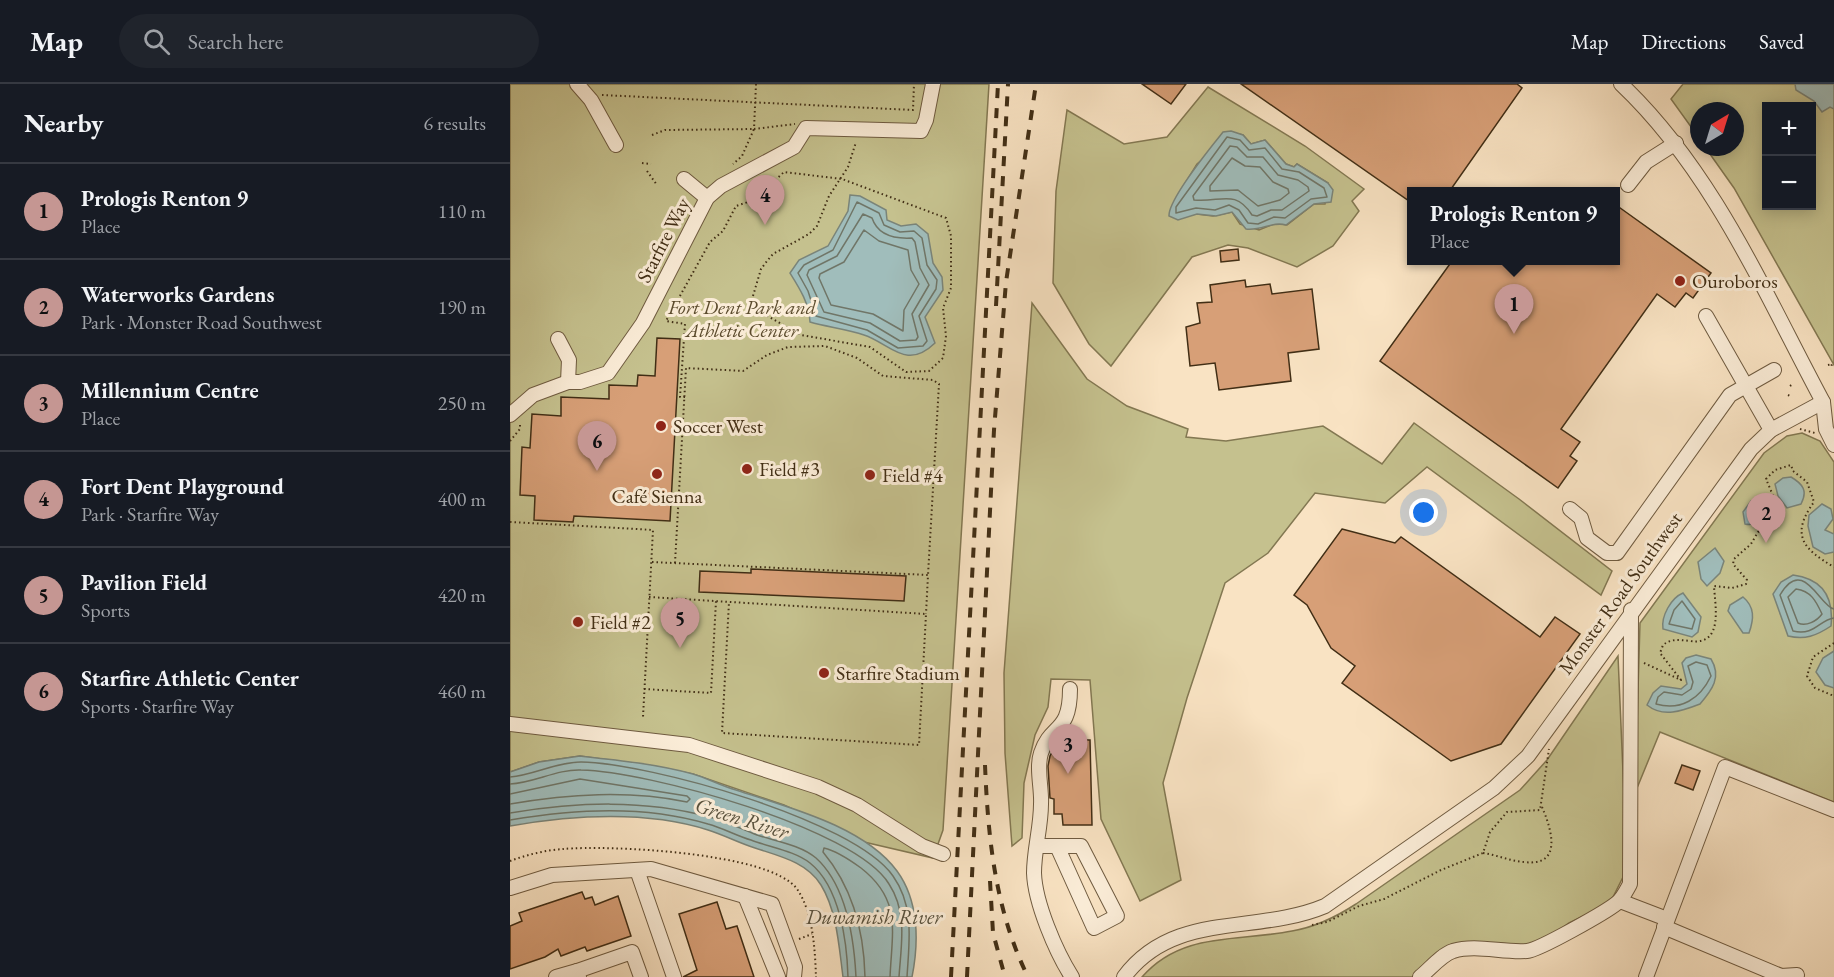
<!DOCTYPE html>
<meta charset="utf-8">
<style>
body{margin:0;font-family:"EB Garamond",serif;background:#20242c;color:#f1f3f6}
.controls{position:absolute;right:18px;top:18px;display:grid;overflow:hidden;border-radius:0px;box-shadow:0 3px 15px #0003}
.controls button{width:54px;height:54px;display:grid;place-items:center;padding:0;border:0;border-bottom:2px solid #363941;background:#171b24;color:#f1f3f6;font:30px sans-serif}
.compass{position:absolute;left:1180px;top:18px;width:54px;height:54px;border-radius:50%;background:#171b24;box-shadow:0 3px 15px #0003;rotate:38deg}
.you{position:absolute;left:914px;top:429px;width:21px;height:21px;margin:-15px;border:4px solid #fff;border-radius:50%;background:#1a73e8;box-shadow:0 0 0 9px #1a73e833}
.badge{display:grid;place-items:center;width:39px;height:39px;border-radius:50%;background:#c59692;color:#111;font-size:20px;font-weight:700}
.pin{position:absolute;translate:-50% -50px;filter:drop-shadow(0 2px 3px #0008)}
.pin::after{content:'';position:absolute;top:32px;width:21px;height:18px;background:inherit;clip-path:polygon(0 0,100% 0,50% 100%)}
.popup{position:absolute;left:897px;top:103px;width:213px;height:78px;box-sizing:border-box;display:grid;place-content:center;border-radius:0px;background:#171b24;filter:drop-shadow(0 2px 4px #0005);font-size:20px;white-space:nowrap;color:#9ea1a6}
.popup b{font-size:22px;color:#f1f3f6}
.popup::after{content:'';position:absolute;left:50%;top:100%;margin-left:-12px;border:12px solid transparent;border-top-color:#171b24}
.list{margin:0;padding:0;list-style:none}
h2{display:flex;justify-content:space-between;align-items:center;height:78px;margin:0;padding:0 24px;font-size:26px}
h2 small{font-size:20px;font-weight:400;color:#9ea1a6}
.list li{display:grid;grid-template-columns:39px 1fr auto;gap:18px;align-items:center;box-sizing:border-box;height:96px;padding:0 24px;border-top:2px solid #363941}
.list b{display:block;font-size:22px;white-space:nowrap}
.list p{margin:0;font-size:20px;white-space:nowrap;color:#9ea1a6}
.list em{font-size:20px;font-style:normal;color:#9ea1a6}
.icon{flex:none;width:33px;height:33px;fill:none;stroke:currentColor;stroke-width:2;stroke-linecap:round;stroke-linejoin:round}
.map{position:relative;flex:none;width:1324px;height:893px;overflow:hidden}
header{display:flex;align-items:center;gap:36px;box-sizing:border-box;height:84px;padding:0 30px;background:#171b24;border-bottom:2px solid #363941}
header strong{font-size:28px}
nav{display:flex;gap:33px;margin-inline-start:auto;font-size:21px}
.search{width:420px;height:54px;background:#20242c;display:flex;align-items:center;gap:15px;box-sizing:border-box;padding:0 21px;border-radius:33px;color:#9ea1a6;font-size:22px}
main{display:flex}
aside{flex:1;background:#171b24}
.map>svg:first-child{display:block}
.green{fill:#c5c18e;stroke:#837852;stroke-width:1.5;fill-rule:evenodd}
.water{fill:#a0bdbb;stroke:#7a8479;stroke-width:1.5}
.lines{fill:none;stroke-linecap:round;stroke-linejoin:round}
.shore{stroke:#707668;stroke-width:1.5}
.building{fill:#d79f77;stroke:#412e15;stroke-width:1.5}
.minor-casing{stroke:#6f5b40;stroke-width:16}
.path{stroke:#412e15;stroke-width:2;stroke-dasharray:1.5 3;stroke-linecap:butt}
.minor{stroke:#fbedd8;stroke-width:14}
.rail{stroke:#412e15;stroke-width:4;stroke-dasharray:10 10;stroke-linecap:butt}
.poi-dot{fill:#8f2418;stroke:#fbedd8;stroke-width:2}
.labels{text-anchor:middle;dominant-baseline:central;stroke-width:6;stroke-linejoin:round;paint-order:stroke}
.street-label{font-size:20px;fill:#412e15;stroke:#fbedd8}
.poi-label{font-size:20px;fill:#412e15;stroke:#fbedd8;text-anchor:start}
.park-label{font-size:20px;font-style:italic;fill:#5b4b2d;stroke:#fbedd8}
.water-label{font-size:21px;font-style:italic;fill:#59523e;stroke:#fbedd8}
</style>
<header>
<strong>Map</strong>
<div class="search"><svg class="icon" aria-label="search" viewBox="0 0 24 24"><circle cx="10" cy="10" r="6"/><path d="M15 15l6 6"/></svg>Search here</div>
<nav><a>Map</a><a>Directions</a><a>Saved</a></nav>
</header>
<main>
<aside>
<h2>Nearby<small>6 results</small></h2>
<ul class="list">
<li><span class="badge">1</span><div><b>Prologis Renton 9</b><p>Place</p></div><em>110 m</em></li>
<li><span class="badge">2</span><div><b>Waterworks Gardens</b><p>Park · Monster Road Southwest</p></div><em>190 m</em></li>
<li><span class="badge">3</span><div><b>Millennium Centre</b><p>Place</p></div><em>250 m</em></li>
<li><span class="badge">4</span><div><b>Fort Dent Playground</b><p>Park · Starfire Way</p></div><em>400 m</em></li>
<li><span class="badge">5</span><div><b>Pavilion Field</b><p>Sports</p></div><em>420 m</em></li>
<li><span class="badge">6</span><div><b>Starfire Athletic Center</b><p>Sports · Starfire Way</p></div><em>460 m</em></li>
</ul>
</aside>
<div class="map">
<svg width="1324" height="893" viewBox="0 0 1324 893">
<rect width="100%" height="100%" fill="#f9e3c3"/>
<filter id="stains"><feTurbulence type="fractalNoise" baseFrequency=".00333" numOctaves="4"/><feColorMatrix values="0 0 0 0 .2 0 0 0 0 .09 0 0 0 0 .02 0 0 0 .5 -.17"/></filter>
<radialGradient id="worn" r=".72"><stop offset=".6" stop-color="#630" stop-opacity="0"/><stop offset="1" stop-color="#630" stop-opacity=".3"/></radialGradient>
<!-- green -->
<g class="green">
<path d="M0 0H479L433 746 423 774 354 758 274 721 183 690 143 682 70 672 29 678 0 688Z"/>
<path d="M1173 0H1324V281L1224 104 1195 63H1225V27H1189V54L1161 15ZM1256 22H1302V122H1256Z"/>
<path d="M698 3 795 62 854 105 842 117 849 127 823 162 787 183 738 164 718 161 682 173 601 282 579 260 543 199 546 107 557 26 614 60 657 53ZM724 49 733 51 741 60 755 56 776 80 784 83 787 80 818 99 815 120H804L777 141 766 139 749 146 730 140 722 128 703 132 687 130 668 111 687 80Z"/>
<path d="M522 219 577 295 617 322 678 345 676 353 716 357 813 342 872 380 904 339 1009 415 1102 487 1091 511 917 383 875 419 805 409 758 469 715 499 677 614 653 699 671 796 630 817 591 735 580 596 541 595 538 623 525 651 514 699 512 754 502 762 495 669 494 589Z"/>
<path d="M1292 349 1310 357 1324 378V718L1150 648 1125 709 1130 539 1254 369 1277 352Z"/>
<path d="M1108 572 1115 735 1114 791 1103 813 1090 824 1059 839 1040 853 1018 861 969 858 903 893H632C672 847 728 858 782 847 806 843 826 833 846 820L1010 706 1037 676Z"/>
</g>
<!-- water -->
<g class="water">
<path d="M1285 0H1324V25L1320 23 1312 28 1304 17 1286 6Z"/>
<path d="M721 47 733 51 741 60 755 56 776 80 784 83 787 80 818 99 823 106 821 118 804 120 776 141C762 137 752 147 736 145L722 128 706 132 687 130 668 136 659 132C658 115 701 63 713 48Z"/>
<path d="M340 111 350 112 376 126 377 136 391 142 406 140 418 150 423 179 432 193 433 206 415 233 425 259C396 287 381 260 354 251 337 245 317 243 300 238 299 219 290 205 280 189L289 176 318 162 338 127Z"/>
<path d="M1281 393C1293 400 1298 407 1291 420L1277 424 1268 412 1265 400 1273 394Z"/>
<path d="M1241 417H1245L1256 429 1255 433C1249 438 1243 442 1235 440L1233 428Z"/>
<path d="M1312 420 1321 425 1323 435 1315 446 1324 450V468L1315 470 1303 463 1298 442 1299 431Z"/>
<path d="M1205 464 1214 477 1210 489 1197 502 1191 495 1188 478Z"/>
<path d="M1283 491C1313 495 1324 513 1321 542 1306 552 1295 556 1278 552L1263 510 1271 498Z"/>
<path d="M1173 509 1191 533 1188 548 1182 553 1153 545C1151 532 1161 514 1173 509Z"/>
<path d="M1233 513C1245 523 1244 535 1239 549H1233L1218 527 1220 521Z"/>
<path d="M1324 567V604L1315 601 1306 588 1313 574Z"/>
<path d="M1186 571 1201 575C1212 593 1202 606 1190 620 1172 627 1153 634 1137 621L1143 609 1151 602 1171 605 1177 600 1172 579 1176 574Z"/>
<path d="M70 672C107 676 146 680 183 690 197 694 211 702 226 706 277 723 354 742 387 787 409 817 409 858 402 893H333C329 863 327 827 311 801 297 778 269 772 245 764 229 759 214 751 198 746 135 726 64 731 0 742V688L29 678Z"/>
</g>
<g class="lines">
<!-- shore -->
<g class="shore">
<path d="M717 53 730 56 739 66 755 64 772 85 789 88 814 104 817 113 801 115 775 134 764 133 748 140 738 139 729 126 719 121 705 126 686 124 666 129V123Z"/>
<path d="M720 62 727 63 737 73H753L768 91 788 96 798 103 799 107 772 126H761L747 132 742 131C725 104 710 119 684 116L683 112Z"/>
<path d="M722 74 735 82 750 83 763 98 778 105 779 109 770 116 748 122 728 106 700 107V102Z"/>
<path d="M347 118 369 129 374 141 390 148 404 147 412 154 417 181 427 196 426 205 409 232 417 257 413 262 388 264 357 246 306 232 298 207 288 189 294 181 323 166Z"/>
<path d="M353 130 362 134C368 152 385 155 402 154L405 158 410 184 419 201 402 230 408 253 406 256 390 257 360 239 314 228 297 191 299 186 327 172Z"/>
<path d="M354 146 369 157 398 166 401 186 409 200 394 226 393 247 363 230 321 221 309 194 310 190 334 178Z"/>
<path d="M1286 505C1301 507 1306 517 1312 530 1307 537 1296 543 1288 539L1278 513Z"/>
<path d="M1172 517 1185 535 1182 545 1159 540 1164 526Z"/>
<path d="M1324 525C1310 523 1293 471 1270 511L1283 547C1305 552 1309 536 1324 534"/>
<path d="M1186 578 1197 581 1201 592C1190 615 1171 627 1146 620L1148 613 1154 608 1172 611 1181 605 1183 598 1178 582Z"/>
<path d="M0 693C24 691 46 678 71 678 139 679 344 736 383 792 405 823 399 858 397 893"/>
<path d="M0 700C24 699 47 685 71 686 137 687 345 744 379 800 398 829 391 861 389 893"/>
<path d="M0 710 70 695 177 712 180 715 177 718C118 706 59 710 0 720"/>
<path d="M0 729C67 718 134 715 200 733 216 737 231 745 247 751 265 757 291 761 306 774 337 802 344 854 346 893"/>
<path d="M0 736C66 725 134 721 198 740 213 744 227 752 241 756 259 763 285 767 300 779 330 803 337 858 338 893"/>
<path d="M355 893C354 846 343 804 313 768L314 764C327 767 340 776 351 784 392 816 382 847 380 893"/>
</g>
</g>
<!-- building -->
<g class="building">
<path d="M632 0H676L661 20Z"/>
<path d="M731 0H1007L1012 4 939 108H902V119Z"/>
<path d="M1106 121 1201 189 1183 214 1176 209 1165 223 1147 210 1051 345 1070 358 1060 372 1067 377 1048 404 870 277 942 177H1106Z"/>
<path d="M728 165 729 176 711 178 710 167Z"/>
<path d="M735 196 736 203 760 200 762 210 802 205 809 265 778 269 781 297 709 306 705 279 680 282 676 243 690 239 687 219 702 218 700 201Z"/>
<path d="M147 254 170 255 160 437 64 432 63 438 24 436 25 412 10 411 12 363 20 364 22 330 51 332V313L99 315V301L127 302 128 291 145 292Z"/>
<path d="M832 445 885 459 891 453 1030 553 1045 533 1070 550 991 660 941 677 832 599 845 582 821 564 797 521 784 511Z"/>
<path d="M241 485 396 492 394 517 189 508 190 487 241 489Z"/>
<path d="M549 656H580L582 741H553L552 730H544V715L540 714 538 682 540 672Z"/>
<path d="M1172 681 1190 687 1183 706 1165 699Z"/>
<path d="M72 808 75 815 82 813 85 821 108 812 121 852 77 867 75 863 51 872 48 865 35 873 0 885V842L12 837 9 829Z"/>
<path d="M207 818 216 845 227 842 244 893H173L187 886 169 830Z"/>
</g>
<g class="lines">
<!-- minor casing -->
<g class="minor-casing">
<g id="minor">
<path d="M67 0 81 16 106 61"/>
<path d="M1111 0C1203 87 1254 208 1313 318L1316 345 1324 361"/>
<path d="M174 95 197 114"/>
<path d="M1118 101 1136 78 1166 59"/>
<path d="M1196 232 1261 346"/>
<path d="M48 255 59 276 58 298"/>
<path d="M0 331 23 311 58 298H70L98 289 133 239 197 114 211 102 284 63 296 44 411 47 416 36 423 0"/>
<path d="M1060 425 1071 434 1077 454 1097 469H1107L1220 311 1264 286"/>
<path d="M560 605C560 650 541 639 531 669 526 684 532 705 531 720 531 743 524 766 524 789 525 819 546 868 562 893"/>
<path d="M0 640 179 661 308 703 347 721 412 762 433 770"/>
<path d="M527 762H571L607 832 584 844 547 762"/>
<path d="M127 786 164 893"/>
<path d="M0 804 42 791 141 785 262 820 285 883 284 893"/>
<path d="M235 812 268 893"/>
<path d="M1110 817 1157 835"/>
<path d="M1154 843 1271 892 1287 891"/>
<path d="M46 893 67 887"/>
<path d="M69 893 67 887 122 868 131 893"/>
<path d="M614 893C664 826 746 851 815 822L984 704 1018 672 1241 365 1261 346 1313 318"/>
<path d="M910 893C920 885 931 871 943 867 966 860 993 869 1017 867 1029 866 1096 828 1107 819 1113 814 1116 807 1120 800L1121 526"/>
<path d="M1136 893 1215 683 1324 726"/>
</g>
</g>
<!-- path -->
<g class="path">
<path d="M246 0 244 45 285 40"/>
<path d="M92 11 403 26 404 0"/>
<path d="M142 51 155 46 244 45 232 72 223 80"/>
<path d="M132 79 141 80"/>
<path d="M137 87 147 101"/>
<circle cx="256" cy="111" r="14"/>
<path d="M262 99 274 88 332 95 436 134 441 152V204L433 224 436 252 433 274 419 287 396 288 360 263 291 251 240 222 251 185 257 177 263 170 299 150 307 142 319 112 338 83 346 58"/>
<path d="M1318 281 1322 280 1321 283"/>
<path d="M1280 302 1283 300"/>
<path d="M1278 311 1282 313"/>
<path d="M175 313H170L175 240 156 237 200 158 213 147 226 122 241 117"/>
<path d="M1290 345 1305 349"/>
<path d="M0 357 10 345V340"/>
<path d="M0 438 143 446 133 633"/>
<path d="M142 478 418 491 416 530"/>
<path d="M165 479 176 284 233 287 257 271 278 263 315 262 347 274 373 292 423 296 429 300 418 491"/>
<path d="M139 513 416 530 409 661 212 649 219 518"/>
<path d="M1324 559 1303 573 1297 592 1305 604 1324 612"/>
<path d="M1134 579 1171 596 1150 569 1153 561C1162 554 1170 556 1180 557 1214 562 1205 522 1204 502L1222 504 1236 500 1237 496 1223 480 1224 475 1241 460 1248 448 1261 442 1268 435 1270 428 1256 395 1265 386 1281 381 1283 387 1297 398 1304 418C1280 451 1293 465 1324 483"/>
<path d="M134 605 201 609 206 517"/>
<path d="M973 769C987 771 1000 777 1014 778 1054 783 1041 744 1032 723"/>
<path d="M0 777C16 771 36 766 53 765 98 761 260 768 287 805 303 828 305 865 306 893"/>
<path d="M802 841 817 838 849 822 874 815 931 786 973 769 980 748 997 728 1030 726 1039 665"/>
<path d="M289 855 302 850"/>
</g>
<!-- minor -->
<use href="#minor" class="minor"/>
<!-- rail -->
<g class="rail">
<path d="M486 222 498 0"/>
<path d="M475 681C478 754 485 826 518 893"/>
<path d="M480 797 483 849 495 893"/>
<path d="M441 893 488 0"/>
<path d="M457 893 484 346 496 198 526 0"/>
</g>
</g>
<!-- markers -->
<g class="poi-dot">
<circle cx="1170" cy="197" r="6"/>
<circle cx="151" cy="342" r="6"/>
<circle cx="237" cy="385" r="6"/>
<circle cx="147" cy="390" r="6"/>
<circle cx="360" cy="391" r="6"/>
<circle cx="68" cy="538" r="6"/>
<circle cx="314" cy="589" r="6"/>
</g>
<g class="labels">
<!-- street labels -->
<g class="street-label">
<text transform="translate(153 156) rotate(-63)">Starfire Way</text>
<text transform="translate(1110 509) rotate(-54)">Monster Road Southwest</text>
</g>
<!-- poi labels -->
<g class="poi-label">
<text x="1182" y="197">Ouroboros</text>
<text x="163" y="342">Soccer West</text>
<text x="249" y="385">Field #3</text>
<text x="372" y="391">Field #4</text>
<text x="147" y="412" text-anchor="middle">Café Sienna</text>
<text x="80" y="538">Field #2</text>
<text x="326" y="589">Starfire Stadium</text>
</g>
<!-- park labels -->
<g class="park-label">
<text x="232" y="223">Fort Dent Park and<tspan x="232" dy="23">Athletic Center</tspan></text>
</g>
<!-- water labels -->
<g class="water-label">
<text transform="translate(232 734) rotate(17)">Green River</text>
<text x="364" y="832">Duwamish River</text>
</g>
</g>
<rect width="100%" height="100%" filter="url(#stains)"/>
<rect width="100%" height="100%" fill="url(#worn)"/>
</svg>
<div class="controls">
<button>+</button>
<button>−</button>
</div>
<svg class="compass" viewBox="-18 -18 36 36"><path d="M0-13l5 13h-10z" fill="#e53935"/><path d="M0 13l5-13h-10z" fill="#9ea1a6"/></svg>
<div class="you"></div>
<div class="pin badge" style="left:1004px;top:250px">1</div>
<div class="popup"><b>Prologis Renton 9</b>Place</div>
<div class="pin badge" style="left:1256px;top:459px">2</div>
<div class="pin badge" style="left:558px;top:690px">3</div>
<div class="pin badge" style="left:255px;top:141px">4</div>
<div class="pin badge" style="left:170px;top:564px">5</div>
<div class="pin badge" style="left:87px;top:387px">6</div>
</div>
</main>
